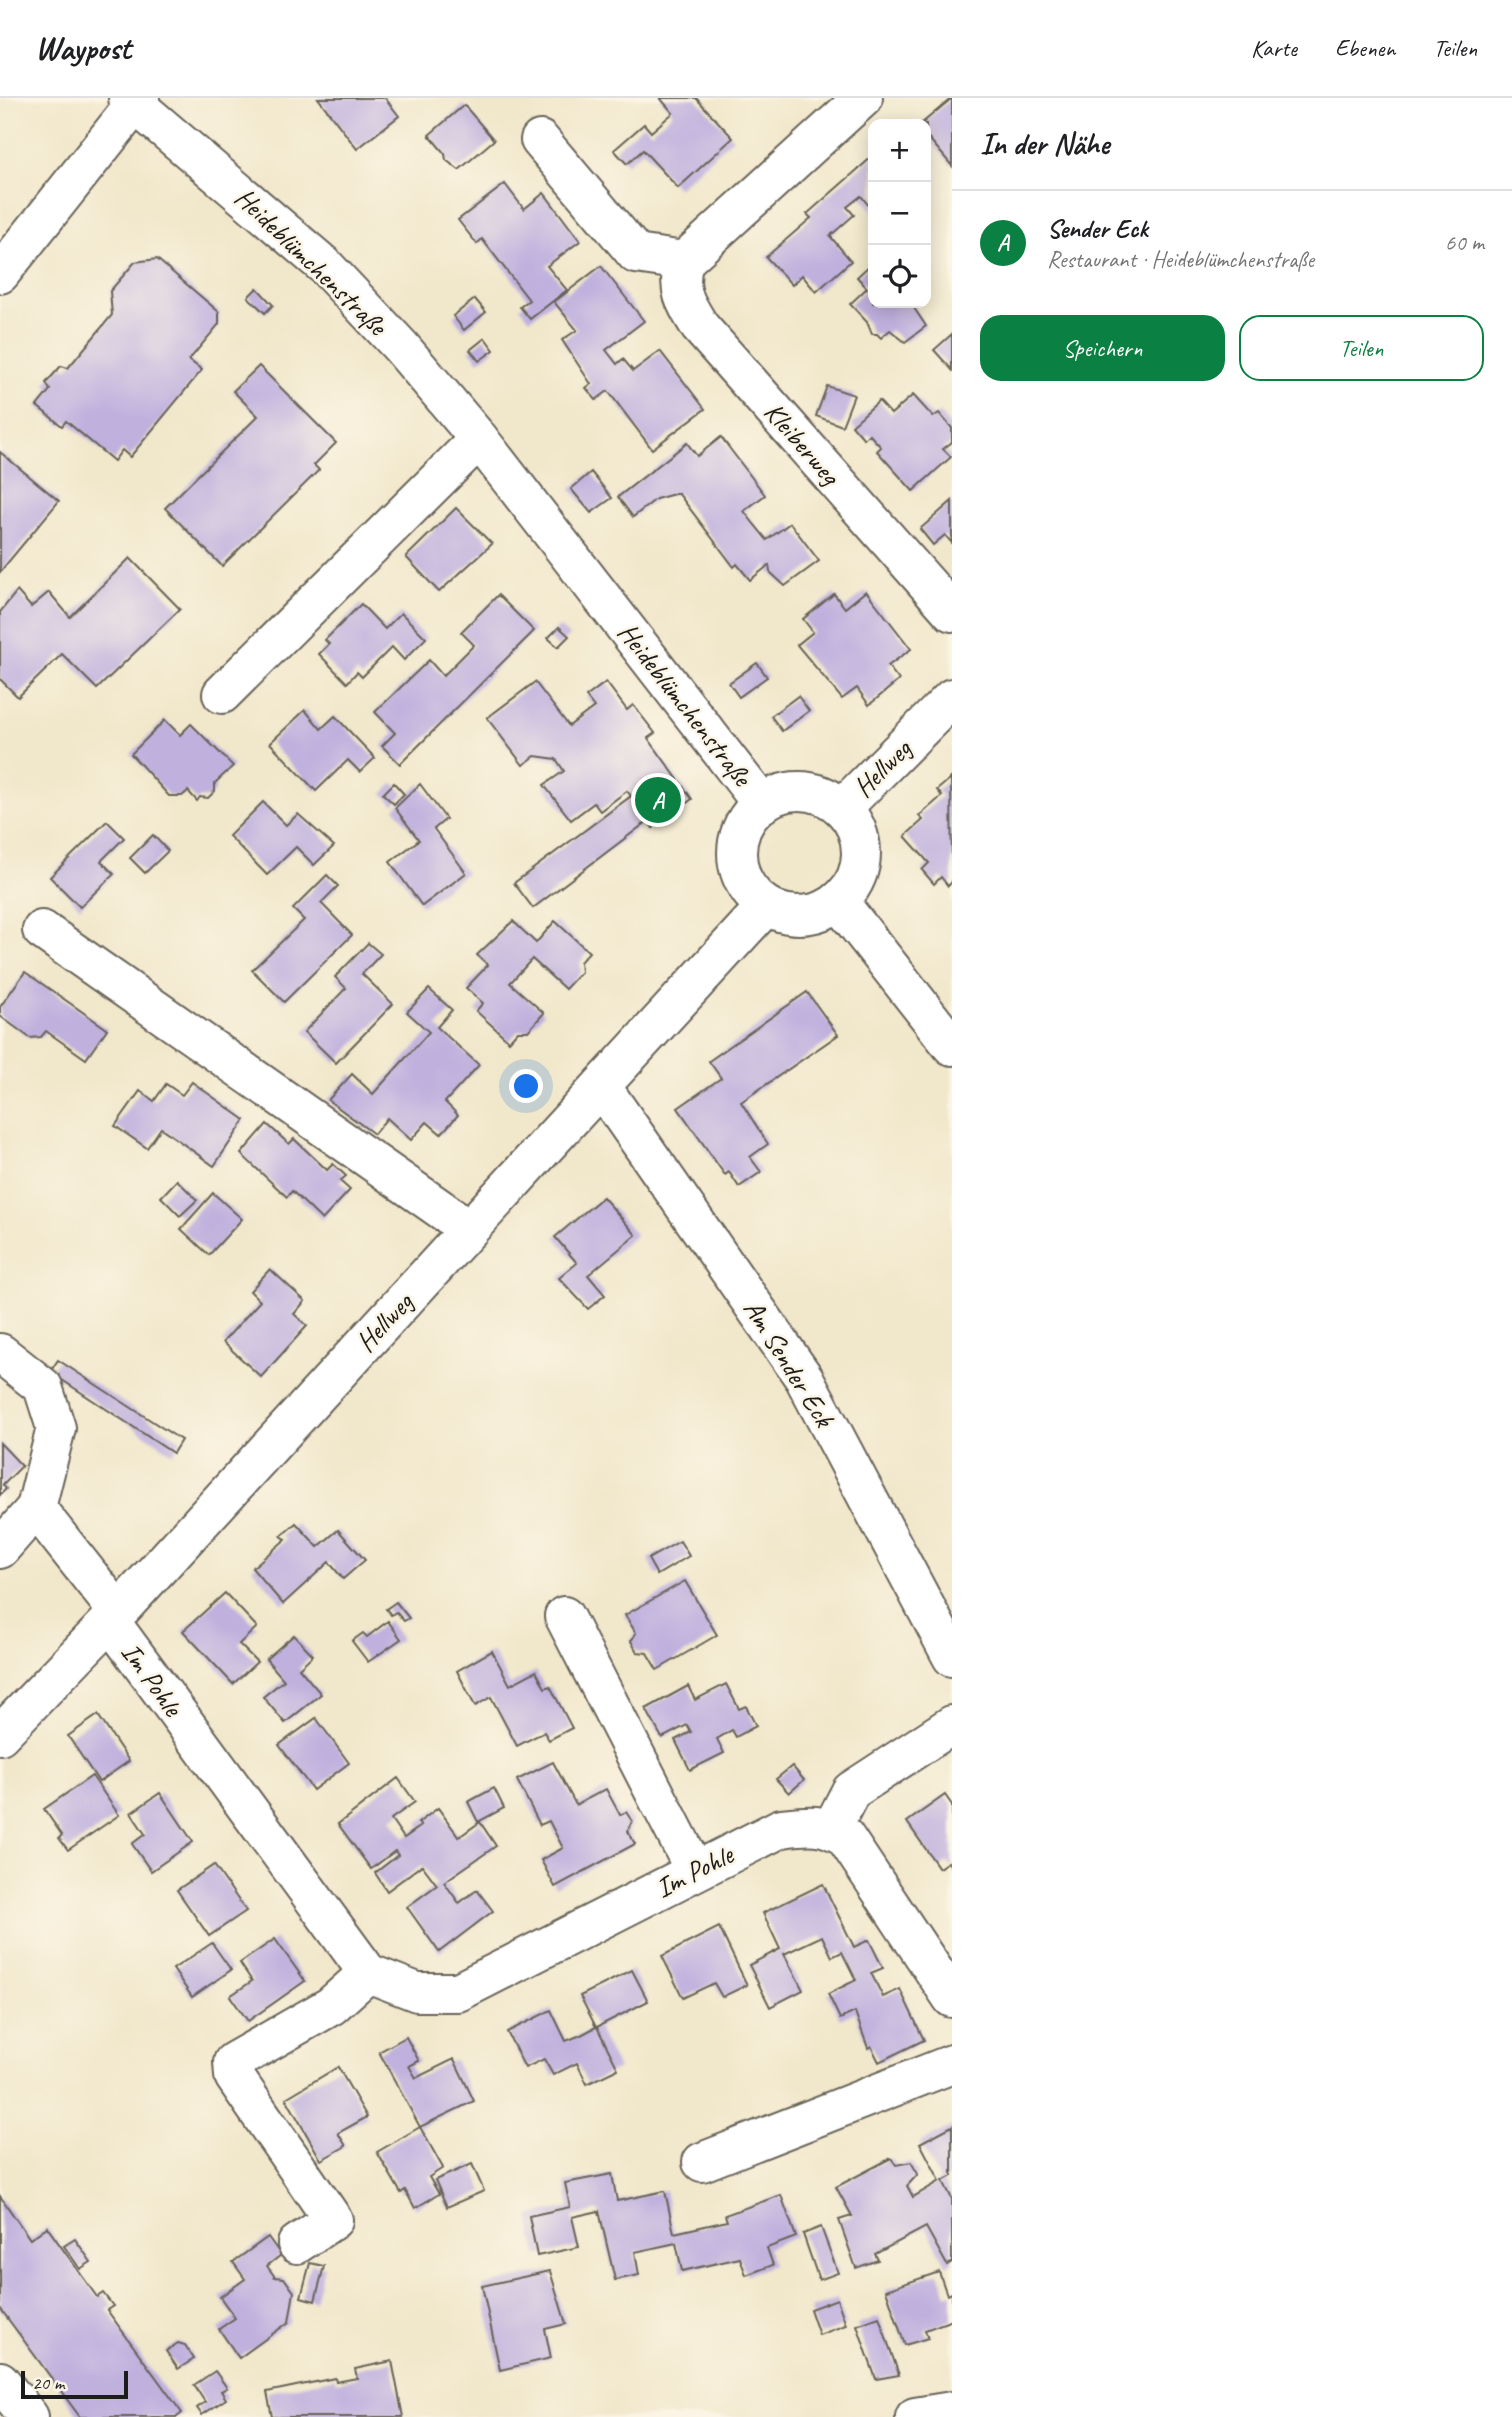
<!DOCTYPE html>
<html lang="de">
<meta charset="utf-8">
<style>
body{margin:0;font-family:Caveat,sans-serif;background:#f6f6f6;color:#202124}
.controls{position:absolute;right:21px;top:21px;display:grid;overflow:hidden;border-radius:14px;box-shadow:0 4px 18px #0003}
.controls button{width:63px;height:63px;display:grid;place-items:center;padding:0;border:0;border-bottom:2px solid #e0e0e0;background:#fff;color:#202124;font:35px sans-serif}
.scale{position:absolute;left:21px;bottom:18px;width:107px;box-sizing:border-box;padding-left:7px;border:4px solid #1c1c1c;border-top:0;font-size:19px;line-height:24px;white-space:nowrap;color:#1c1c1c;-webkit-text-stroke:5px #fcf5e5;paint-order:stroke}
.you{position:absolute;left:527px;top:989px;width:24px;height:24px;margin:-18px;border:5px solid #fff;border-radius:50%;background:#1a73e8;box-shadow:0 0 0 10px #1a73e833}
.badge{display:grid;place-items:center;width:46px;height:46px;border-radius:50%;background:#0b8043;color:#fff;font-size:23px;font-weight:700}
.pin{position:absolute;translate:-50% -50%;border:4px solid #fff;box-shadow:0 2px 7px #0006}
.list{margin:0;padding:0;list-style:none}
h2{display:flex;justify-content:space-between;align-items:center;height:91px;margin:0;padding:0 28px;font-size:30px}
h2 small{font-size:23px;font-weight:400;color:#757577}
.list li{display:grid;grid-template-columns:46px 1fr auto;gap:21px;align-items:center;box-sizing:border-box;height:105px;padding:0 28px;border-top:2px solid #e0e0e0}
.list b{display:block;font-size:26px;white-space:nowrap}
.list p{margin:0;font-size:23px;white-space:nowrap;color:#757577}
.list em{font-size:23px;font-style:normal;color:#757577}
.actions{display:flex;gap:14px;padding:21px 28px}
.actions a{flex:1;padding:16px 0;border:2px solid #0b8043;border-radius:21px;text-align:center;font-size:24px;color:#0b8043}
.actions .main{background:#0b8043;color:#fff}
.icon{flex:none;width:38px;height:38px;fill:none;stroke:currentColor;stroke-width:2;stroke-linecap:round;stroke-linejoin:round}
.map{position:relative;flex:none;width:952px;height:2319px;overflow:hidden}
header{display:flex;align-items:center;gap:42px;box-sizing:border-box;height:98px;padding:0 35px;background:#fff;border-bottom:2px solid #e0e0e0}
header strong{font-size:33px}
nav{display:flex;gap:38px;margin-inline-start:auto;font-size:24px}
main{display:flex}
aside{flex:1;background:#fff}
.map>svg:first-child{display:block}
.building{fill:#bfb0de}
.lines{fill:none;stroke-linecap:round;stroke-linejoin:round}
.minor-casing{stroke:#676359;stroke-width:42}
.major-casing{stroke:#676359;stroke-width:42}
.minor{stroke:#fff;stroke-width:38}
.major{stroke:#fff;stroke-width:38}
.labels{text-anchor:middle;dominant-baseline:central;stroke-width:5;stroke-linejoin:round;paint-order:stroke}
.street-label{font-size:28px;fill:#1c1c1c;stroke:#fcf5e5}
</style>
<header>
<strong>Waypost</strong>
<nav><a>Karte</a><a>Ebenen</a><a>Teilen</a></nav>
</header>
<main>
<div class="map">
<svg width="952" height="2319" viewBox="0 0 952 2319">
<rect width="100%" height="100%" fill="#fcf5e5"/>
<filter id="ink" filterUnits="userSpaceOnUse"><feTurbulence type="fractalNoise" baseFrequency=".0143" numOctaves="2"/><feDisplacementMap in="SourceGraphic" scale="14" xChannelSelector="R" yChannelSelector="G"/><feConvolveMatrix kernelMatrix="1 2 1 2 8 2 1 2 1" color-interpolation-filters="sRGB"/></filter>
<filter id="wash" filterUnits="userSpaceOnUse"><feTurbulence type="fractalNoise" baseFrequency=".00686" numOctaves="4" result="noise"/><feDisplacementMap in="SourceGraphic" scale="28" xChannelSelector="R" yChannelSelector="G"/><feGaussianBlur stdDeviation="1.57" result="paint"/><feColorMatrix in="noise" values="0 0 0 0 0 0 0 0 0 0 0 0 0 0 0 0 0 1.4 0 .05"/><feComposite in="paint" operator="in"/></filter>
<g filter="url(#wash)">
<rect width="100%" height="100%" fill="#f1e7cb"/>
<g id="blocks">
<!-- building -->
<g class="building">
<path d="M318 0H385L399 18 357 51Z"/>
<path d="M660 0H696L733 40 678 90 643 52 627 66 614 52 644 26 651 34 673 15Z"/>
<path d="M952 0V68L926 37V26H921Z"/>
<path d="M464 7 494 42 459 72 446 62 445 56 429 37Z"/>
<path d="M873 58V113L861 98 847 109 854 117 830 138 851 163 816 194 802 177 792 187 766 159 811 120 807 116Z"/>
<path d="M505 86 524 111 544 95 580 143 547 168 567 192 530 221 520 209 529 202 482 141 477 146 458 122Z"/>
<path d="M157 161 219 214V226L189 262 202 272 130 359 122 352 114 363 66 323 62 328 37 308 50 292 46 285 61 268 68 270 112 217 110 193 135 164Z"/>
<path d="M873 164V205H920L914 210 926 228 905 244 890 232 881 240 877 236H872L867 224 850 206 867 190 857 179Z"/>
<path d="M601 168 644 223 606 252 617 266 623 261 633 273 660 253 705 311 652 351 608 293 596 302 586 290 591 286 562 242 577 232 554 204Z"/>
<path d="M257 190 273 207 265 215 248 199Z"/>
<path d="M475 201 486 214 464 232 453 218Z"/>
<path d="M952 236V272L934 252Z"/>
<path d="M485 240 494 252 479 263 470 252Z"/>
<path d="M259 268 336 345 314 367 319 372 222 468 165 410 258 318 233 293Z"/>
<path d="M827 288 854 297 842 328 816 318Z"/>
<path d="M913 297 933 319 939 315 952 330V344L943 351 951 359 913 393 877 353 881 349 869 336 864 341 852 327 879 303 891 316Z"/>
<path d="M721 339 765 397 744 413 754 426 767 442 790 425 819 463 785 488 770 474 769 467 750 482 737 466 734 469 678 395 656 401 633 419 618 399 687 345 697 358Z"/>
<path d="M0 354 59 403 0 474Z"/>
<path d="M591 374 612 400 591 415 571 391Z"/>
<path d="M952 403V445L945 437 933 447 920 431Z"/>
<path d="M456 410 492 446 439 494 406 459Z"/>
<path d="M130 460 180 511 97 591 62 556 18 599 0 581V514L17 493 31 509 49 494 70 519Z"/>
<path d="M866 493 911 551 888 568 899 582 869 607 857 590 842 601 797 547 813 534 803 521 834 496 845 510Z"/>
<path d="M498 497 534 533 400 666 382 648 395 635 375 614 429 562 443 578 474 547 461 534Z"/>
<path d="M361 506 385 531 401 515 426 540 404 562 392 549 362 579 357 574 347 585 319 556 329 546 325 542Z"/>
<path d="M559 529 569 538 558 549 548 540Z"/>
<path d="M757 565 767 579 739 599 729 585Z"/>
<path d="M535 584 569 628 594 609 586 599 606 584 627 612 633 607 655 635 648 640 692 701 653 730 648 723 533 810 514 785 631 698 627 693 600 713 594 705 571 722 544 687 564 673 556 661 535 658 523 667 487 620Z"/>
<path d="M798 598 809 613 782 633 771 618Z"/>
<path d="M305 612 321 631 335 618 375 660 360 674 348 662 316 693 270 645Z"/>
<path d="M165 622 180 637 191 626 233 668 215 685V693L208 700 200 699 197 703 188 693 182 698H169L131 656Z"/>
<path d="M951 680 952 784 948 788 941 779 934 786 922 772 929 765 905 738 923 722 919 718 942 698 937 692Z"/>
<path d="M394 685 404 696 394 706 383 696Z"/>
<path d="M420 686 446 721 434 731 466 775 422 808 390 764 419 742 395 710Z"/>
<path d="M263 704 286 727 298 716 334 748 314 767 296 749 267 777 229 738Z"/>
<path d="M107 723 124 740 101 763 114 776 80 809 50 779Z"/>
<path d="M153 737 168 753 145 775 130 760Z"/>
<path d="M327 777 338 788 321 805 352 837 284 904 252 872 304 822 293 811Z"/>
<path d="M513 823 536 845 555 823 589 854 580 864 581 874 565 891 532 861 510 885 544 915 528 933H518L509 943 476 913 483 905 466 890 488 867 477 857Z"/>
<path d="M368 845 381 856 362 876 393 906 336 965 304 934 346 890 335 879Z"/>
<path d="M25 874 107 931 86 961 46 933 41 939 30 940 0 918V909Z"/>
<path d="M429 891 452 912 437 929 479 967 445 1004 458 1017 441 1036 427 1024 411 1042 387 1020 374 1036 328 1002 352 976 373 996 429 934 407 914Z"/>
<path d="M807 894 838 937 741 1004 768 1046 750 1059 761 1074 739 1089 729 1074 725 1077 678 1010 721 980 709 963Z"/>
<path d="M192 984 245 1022 214 1068 161 1030 147 1050 115 1028 140 993 154 1003 166 986 182 997Z"/>
<path d="M267 1026 289 1046 294 1041 327 1072 333 1066 346 1078 340 1083 350 1092 322 1122 292 1093 287 1099 241 1056Z"/>
<path d="M177 1082 197 1102 180 1118 161 1099Z"/>
<path d="M213 1095 242 1121 209 1157 181 1131Z"/>
<path d="M603 1099 636 1137 588 1177 605 1197 588 1211 559 1180 577 1165 555 1139Z"/>
<path d="M270 1171 305 1203 294 1216 307 1228 261 1279 223 1244 260 1203 250 1193Z"/>
<path d="M58 1262 181 1342 173 1355 50 1274Z"/>
<path d="M0 1345 22 1368 3 1387 6 1391 0 1397Z"/>
<path d="M296 1425 318 1449 338 1432 365 1462 343 1481 329 1464 283 1506 252 1470 286 1441 281 1438Z"/>
<path d="M680 1443 689 1458 657 1477 648 1461Z"/>
<path d="M685 1483 717 1537 657 1572 647 1555 637 1554 631 1543 636 1535 625 1517Z"/>
<path d="M225 1495 257 1529 239 1546 257 1564 233 1586 183 1533Z"/>
<path d="M396 1504 409 1520 404 1523 396 1514 391 1517 386 1511Z"/>
<path d="M388 1523 401 1541 368 1564 352 1543 363 1535 367 1539Z"/>
<path d="M294 1537 313 1557 299 1570 321 1596 285 1625 263 1599 284 1582 266 1561Z"/>
<path d="M492 1553 510 1587 536 1573 545 1590 550 1588 572 1630 549 1642 544 1634 517 1648 491 1599 475 1608 457 1573Z"/>
<path d="M726 1586 739 1611 746 1608 756 1628 736 1639 732 1632 717 1641 724 1655 690 1672 675 1642 691 1634 687 1627 662 1640 646 1611 688 1588 695 1602Z"/>
<path d="M98 1617 129 1663 99 1684 68 1638Z"/>
<path d="M316 1620 349 1665 313 1692 279 1647Z"/>
<path d="M553 1664 576 1707 606 1691 620 1717 626 1714 632 1723 628 1733 635 1746 555 1789 541 1762 563 1750 549 1723 540 1727 517 1682Z"/>
<path d="M792 1668 804 1682 789 1695 776 1681Z"/>
<path d="M92 1678 119 1717 68 1752 59 1740 62 1737 44 1711Z"/>
<path d="M398 1680 415 1704 391 1721 404 1740 421 1728 418 1725 438 1710 459 1739 480 1724 496 1748 444 1784 459 1805 477 1792 493 1813 439 1854 407 1809 437 1787 422 1767 387 1793 375 1775 398 1757 395 1753 371 1771 338 1726Z"/>
<path d="M494 1690 504 1710 478 1724 468 1704Z"/>
<path d="M160 1695 193 1744 151 1773 132 1746 145 1736 131 1715Z"/>
<path d="M945 1697 952 1707V1770L948 1764 939 1770 907 1724Z"/>
<path d="M214 1767 246 1813 209 1838 177 1792Z"/>
<path d="M823 1786 854 1849 869 1842 883 1870 871 1875 883 1899 900 1891 924 1942 879 1964 871 1948 868 1950 855 1914 840 1921 828 1896 856 1882 842 1854 832 1859 822 1838 784 1856 803 1892 770 1909 749 1867 780 1851 763 1815Z"/>
<path d="M719 1829 747 1887 722 1899 714 1885 683 1900 662 1858Z"/>
<path d="M275 1841 305 1883 248 1923 230 1898 252 1883 240 1865Z"/>
<path d="M212 1845 231 1872 192 1899 173 1871Z"/>
<path d="M632 1872 648 1903 597 1929 618 1971 587 1986 577 1965 553 1977 544 1961 525 1970 507 1934 551 1912 566 1943 581 1937 596 1929 580 1898Z"/>
<path d="M406 1939 419 1963 409 1968 416 1980 454 1961 474 2003 420 2029 379 1954Z"/>
<path d="M338 1969 367 2019 338 2035 346 2048 321 2062 286 2000Z"/>
<path d="M952 2028V2078L943 2083 952 2101V2164L947 2167 926 2129 875 2156 878 2162 856 2170 839 2122 852 2118 836 2089 891 2060 896 2067 911 2064 918 2076 907 2088 913 2099 940 2083 920 2045Z"/>
<path d="M420 2029 443 2070 429 2079 439 2096 415 2110 405 2092 401 2095 377 2054Z"/>
<path d="M472 2066 484 2093 447 2109 435 2082Z"/>
<path d="M612 2076 617 2103 665 2093 674 2135 727 2123 725 2117 781 2097 796 2139 767 2150 773 2167 746 2177 740 2160 682 2173 676 2145 635 2154 639 2177 615 2182 599 2113 572 2119 579 2149 537 2158 529 2118 570 2109 565 2085Z"/>
<path d="M0 2098 30 2141 47 2129 97 2199 103 2195 113 2208 107 2212 182 2315 177 2319H80L0 2210Z"/>
<path d="M821 2129 838 2175 819 2182 803 2136Z"/>
<path d="M268 2139 281 2157 267 2168 275 2179 284 2180 294 2194 289 2224 239 2260 219 2231 235 2220 220 2199 245 2181 233 2164Z"/>
<path d="M75 2141 91 2164 80 2171 64 2148Z"/>
<path d="M310 2165 324 2168 315 2203 301 2199Z"/>
<path d="M550 2173 566 2226 545 2231 551 2260 500 2272 482 2188Z"/>
<path d="M939 2174 947 2197 952 2195V2222L925 2232 928 2240 905 2247 886 2192Z"/>
<path d="M837 2201 846 2227 819 2237 810 2211Z"/>
<path d="M879 2219 899 2277 876 2281 857 2227Z"/>
<path d="M178 2245 185 2247 194 2261 178 2271 166 2253Z"/>
<path d="M392 2263 403 2319H272L267 2294 335 2280 336 2284 357 2280 355 2271Z"/>
<path d="M215 2273 227 2290 221 2293 226 2301 202 2317 197 2310 205 2304 194 2287Z"/>
</g>
</g>
</g>
<g filter="url(#ink)">
<use href="#blocks" fill-opacity="0" stroke="#676359" stroke-width="2"/>
<g class="lines">
<!-- minor casing -->
<g class="minor-casing">
<g id="minor">
<path d="M128 0 325 168 401 249 479 341 762 706"/>
<path d="M863 0 684 163C676 192 685 205 700 229L952 514"/>
<path d="M540 42 636 156 684 163"/>
<path d="M0 176 140 0"/>
<path d="M222 596 479 341"/>
<circle cx="799" cy="755" r="62"/>
<path d="M842 710 952 600"/>
<path d="M839 804 952 948"/>
<path d="M42 832 469 1131"/>
<path d="M601 988 804 1280 952 1559"/>
<path d="M0 1255 43 1289 56 1330 36 1410 118 1514"/>
<path d="M0 1451 36 1410"/>
<path d="M564 1518 695 1773"/>
<path d="M110 1523 368 1875 417 1894H458L781 1730C806 1727 823 1724 845 1739L952 1900"/>
<path d="M0 1637 110 1523 766 808"/>
<path d="M832 1730 851 1693 952 1627"/>
<path d="M702 2064 952 1966"/>
<path d="M297 2146 333 2122 234 1978 233 1964 331 1908 368 1875"/>
<path d="M0 2283 29 2319"/>
</g>
</g>
<!-- major casing -->
<g class="major-casing">
<path id="major" d="M915 2319 952 2313"/>
</g>
<!-- minor -->
<use href="#minor" class="minor"/>
<!-- major -->
<use href="#major" class="major"/>
</g>
</g>
<g class="labels">
<!-- street labels -->
<g class="street-label">
<text transform="translate(311 163) rotate(44)">Heideblümchenstraße</text>
<text transform="translate(802 345) rotate(49)">Kleiberweg</text>
<text transform="translate(685 606) rotate(52)">Heideblümchenstraße</text>
<text transform="translate(882 670) rotate(-45)">Hellweg</text>
<text transform="translate(384 1224) rotate(-47)">Hellweg</text>
<text transform="translate(789 1265) rotate(58)">Am Sender Eck</text>
<text transform="translate(152 1581) rotate(54)">Im Pohle</text>
<text transform="translate(694 1773) rotate(-27)">Im Pohle</text>
</g>
</g>
</svg>
<div class="controls">
<button>+</button>
<button>−</button>
<button><svg class="icon" aria-label="locate" viewBox="0 0 24 24"><circle cx="12" cy="12" r="6"/><path d="M12 2v4M12 18v4M2 12h4M18 12h4"/></svg></button>
</div>
<div class="scale">20 m</div>
<div class="you"></div>
<div class="pin badge" style="left:658px;top:702px">A</div>
</div>
<aside>
<h2>In der Nähe<small></small></h2>
<ul class="list">
<li><span class="badge">A</span><div><b>Sender Eck</b><p>Restaurant · Heideblümchenstraße</p></div><em>60 m</em></li>
</ul>
<div class="actions"><a class="main">Speichern</a><a>Teilen</a></div>
</aside>
</main>
